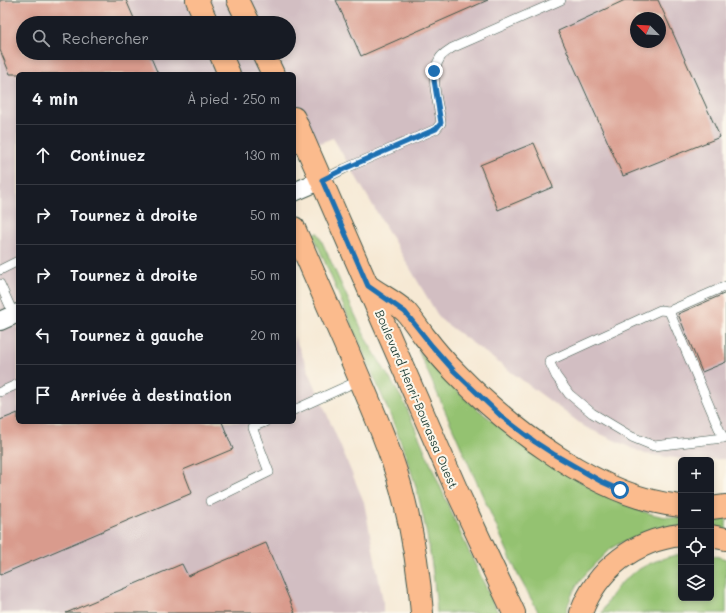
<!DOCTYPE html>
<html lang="fr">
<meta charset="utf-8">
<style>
body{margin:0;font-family:Mali,sans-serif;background:#20242c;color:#f1f3f6}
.controls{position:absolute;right:12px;bottom:12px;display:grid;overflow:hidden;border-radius:6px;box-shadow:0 2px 6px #0003}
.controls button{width:36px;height:36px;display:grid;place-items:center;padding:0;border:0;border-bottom:1px solid #363941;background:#171b24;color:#f1f3f6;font:20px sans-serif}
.compass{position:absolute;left:630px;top:12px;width:36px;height:36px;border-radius:50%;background:#171b24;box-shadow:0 2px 6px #0003;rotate:294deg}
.stop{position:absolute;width:12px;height:12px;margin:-9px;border:3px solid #1f6fb2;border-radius:50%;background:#fff}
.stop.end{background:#1f6fb2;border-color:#fff;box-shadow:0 1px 4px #0008}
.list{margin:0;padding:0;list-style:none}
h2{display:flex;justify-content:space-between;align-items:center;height:52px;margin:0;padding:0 16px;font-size:17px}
h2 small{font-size:13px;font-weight:400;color:#9ea1a6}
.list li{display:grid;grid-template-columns:26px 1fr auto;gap:12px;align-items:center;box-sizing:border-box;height:60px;padding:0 16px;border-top:1px solid #363941}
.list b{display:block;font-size:15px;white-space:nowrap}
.list em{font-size:13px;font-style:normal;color:#9ea1a6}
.icon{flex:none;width:22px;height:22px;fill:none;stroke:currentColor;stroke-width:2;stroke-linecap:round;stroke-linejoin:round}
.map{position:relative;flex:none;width:726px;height:613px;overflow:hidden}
.search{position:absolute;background:#171b24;box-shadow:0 2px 6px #0003;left:16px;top:16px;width:280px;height:44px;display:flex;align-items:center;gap:10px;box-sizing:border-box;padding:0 14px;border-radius:22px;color:#9ea1a6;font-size:15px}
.panel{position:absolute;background:#171b24;box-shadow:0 2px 6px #0003;left:16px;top:72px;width:280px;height:352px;border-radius:6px}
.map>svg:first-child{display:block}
.industrial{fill:#d2bec2;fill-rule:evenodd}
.green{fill:#94c271;stroke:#5a8052}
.building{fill:#d99b8d;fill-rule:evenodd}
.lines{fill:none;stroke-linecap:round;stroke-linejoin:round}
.service-casing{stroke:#3f574c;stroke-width:10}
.minor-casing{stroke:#3f574c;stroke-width:20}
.primary-casing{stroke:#3f574c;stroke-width:24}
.service{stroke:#fff;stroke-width:9}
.minor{stroke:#fff;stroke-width:18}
.primary{stroke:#fbbb8d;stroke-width:22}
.route{stroke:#1f6fb2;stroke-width:5}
.labels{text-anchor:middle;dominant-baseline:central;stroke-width:4;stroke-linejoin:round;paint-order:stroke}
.street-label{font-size:12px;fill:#1f3d34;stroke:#fbf7ec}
</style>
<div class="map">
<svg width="726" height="613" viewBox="0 0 726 613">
<rect width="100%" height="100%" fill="#fbf7ec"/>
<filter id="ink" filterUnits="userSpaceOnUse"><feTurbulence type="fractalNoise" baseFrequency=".025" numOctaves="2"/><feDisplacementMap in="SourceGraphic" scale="8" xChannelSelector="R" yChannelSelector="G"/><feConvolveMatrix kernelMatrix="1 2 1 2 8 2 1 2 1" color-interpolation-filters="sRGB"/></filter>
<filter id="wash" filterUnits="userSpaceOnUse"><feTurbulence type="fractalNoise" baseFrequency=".012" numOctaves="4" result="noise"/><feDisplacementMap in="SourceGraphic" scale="16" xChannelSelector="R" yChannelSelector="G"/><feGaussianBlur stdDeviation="0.9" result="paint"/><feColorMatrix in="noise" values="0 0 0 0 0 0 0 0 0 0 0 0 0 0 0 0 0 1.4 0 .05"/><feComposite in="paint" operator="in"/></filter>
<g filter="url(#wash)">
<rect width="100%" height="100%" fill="#f6e9d4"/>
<!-- industrial -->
<path class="industrial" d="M0 0H726V459L691 460 645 454 585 427 440 319 333 138 294 153V74H18V422H294V336L364 502 383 601V613H0ZM636 18H660V42H636ZM23 23H289V53H23Z"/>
<!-- green -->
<g class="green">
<path d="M318 233 367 341 404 402 458 528 498 613H437C434 570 427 529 416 487 404 446 387 407 370 368 351 324 332 279 313 234Z"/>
<path d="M418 350C435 367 451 386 469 402 489 419 510 434 532 449 570 476 634 519 681 518V527C659 532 633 535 613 547 609 549 605 554 602 557 584 574 571 589 566 613H539L518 575Z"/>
<path d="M726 516V533L711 530V517Z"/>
<path d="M681 554V598H711V555L726 559V613H602C616 578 645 561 681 554Z"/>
</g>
<g id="blocks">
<!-- building -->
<g class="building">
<path d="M0 0H126L136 23H23V53H149L158 74H10L0 50Z"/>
<path d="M336 0H488L361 56Z"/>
<path d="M625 0H658L720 137 623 176 558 31ZM636 18H660V42H636Z"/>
<path d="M534 143 553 187 498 210 480 165Z"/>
<path d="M726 293V362L702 372 678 314Z"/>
<path d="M18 413V422H222L233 449 183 470 192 493 0 575V420Z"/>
<path d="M266 543 295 613H66L182 564 188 576Z"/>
</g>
</g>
</g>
<g filter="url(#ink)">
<use href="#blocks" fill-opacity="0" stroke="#3f574c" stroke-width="1"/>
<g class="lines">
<!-- service casing -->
<g class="service-casing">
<g id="service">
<path d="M322 180 344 169 436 129 441 123C439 103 428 77 440 58 442 54 448 51 452 48L561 0"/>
<path d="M0 270 18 261"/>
<path d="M0 284 14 315"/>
<path d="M726 286 669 311 723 438 726 437"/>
<path d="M669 311 660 310 549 361 556 376 569 394 592 413 632 437 654 446 723 438"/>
<path d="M0 392 18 384"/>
<path d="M294 410 360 380"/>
<path d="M210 501 269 472 252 427 265 422"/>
</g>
</g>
<!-- minor casing -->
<g class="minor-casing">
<g id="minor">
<path d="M294 192 322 180"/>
<path d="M0 321 18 313"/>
</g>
</g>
<!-- primary casing -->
<g class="primary-casing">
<g id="primary">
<path d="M197 0 207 23"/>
<path d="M238 0 249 23"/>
<path d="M220 53 229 74"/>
<path d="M263 53 273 74"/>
<path d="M294 118 457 491 514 613"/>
<path d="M294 228C313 271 331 313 350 356 368 399 388 442 401 488 412 529 419 571 422 613"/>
<path d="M368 286C379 294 397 303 406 312 412 319 418 328 424 336 434 349 444 361 456 373 510 429 601 499 681 506"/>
<path d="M711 508 726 506"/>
<path d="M711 536 726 539"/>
<path d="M581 613C597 569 635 540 681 535"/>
</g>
</g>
<!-- service -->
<use href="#service" class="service"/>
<!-- minor -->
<use href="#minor" class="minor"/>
<!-- primary -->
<use href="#primary" class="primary"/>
</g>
</g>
<g class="lines" filter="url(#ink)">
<!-- route -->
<path class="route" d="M434 71V80L441 123 436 129 344 169 322 180 368 286 405 312 432 346 454 371 501 416 535 442 555 455 602 482 620 490"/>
</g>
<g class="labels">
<!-- street labels -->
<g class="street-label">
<text transform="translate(417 399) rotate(67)">Boulevard Henri-Bourassa Ouest</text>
</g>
</g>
</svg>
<div class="controls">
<button>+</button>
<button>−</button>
<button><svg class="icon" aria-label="locate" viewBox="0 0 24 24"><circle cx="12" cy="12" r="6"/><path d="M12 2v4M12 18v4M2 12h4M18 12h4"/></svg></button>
<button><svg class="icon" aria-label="layers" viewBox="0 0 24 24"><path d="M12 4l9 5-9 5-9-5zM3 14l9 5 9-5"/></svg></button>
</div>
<svg class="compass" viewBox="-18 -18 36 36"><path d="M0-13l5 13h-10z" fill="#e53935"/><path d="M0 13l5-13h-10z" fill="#9ea1a6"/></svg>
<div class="stop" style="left:620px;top:490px"></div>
<div class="stop end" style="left:434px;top:71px"></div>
<div class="search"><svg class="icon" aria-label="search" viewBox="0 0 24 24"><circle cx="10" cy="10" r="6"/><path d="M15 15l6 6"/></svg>Rechercher</div>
<section class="panel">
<h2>4 min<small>À pied · 250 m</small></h2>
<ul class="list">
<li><svg class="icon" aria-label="ahead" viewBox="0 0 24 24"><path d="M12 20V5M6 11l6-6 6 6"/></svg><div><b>Continuez</b></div><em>130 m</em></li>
<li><svg class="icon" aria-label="right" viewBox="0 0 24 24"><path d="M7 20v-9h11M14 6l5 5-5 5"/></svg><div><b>Tournez à droite</b></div><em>50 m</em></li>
<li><svg class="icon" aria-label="right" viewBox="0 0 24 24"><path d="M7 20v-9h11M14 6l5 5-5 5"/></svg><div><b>Tournez à droite</b></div><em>50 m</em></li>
<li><svg class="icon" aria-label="left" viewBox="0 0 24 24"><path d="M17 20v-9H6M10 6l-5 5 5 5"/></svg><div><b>Tournez à gauche</b></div><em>20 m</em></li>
<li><svg class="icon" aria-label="arrive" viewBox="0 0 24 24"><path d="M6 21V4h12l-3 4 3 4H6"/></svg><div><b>Arrivée à destination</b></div></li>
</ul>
</section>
</div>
